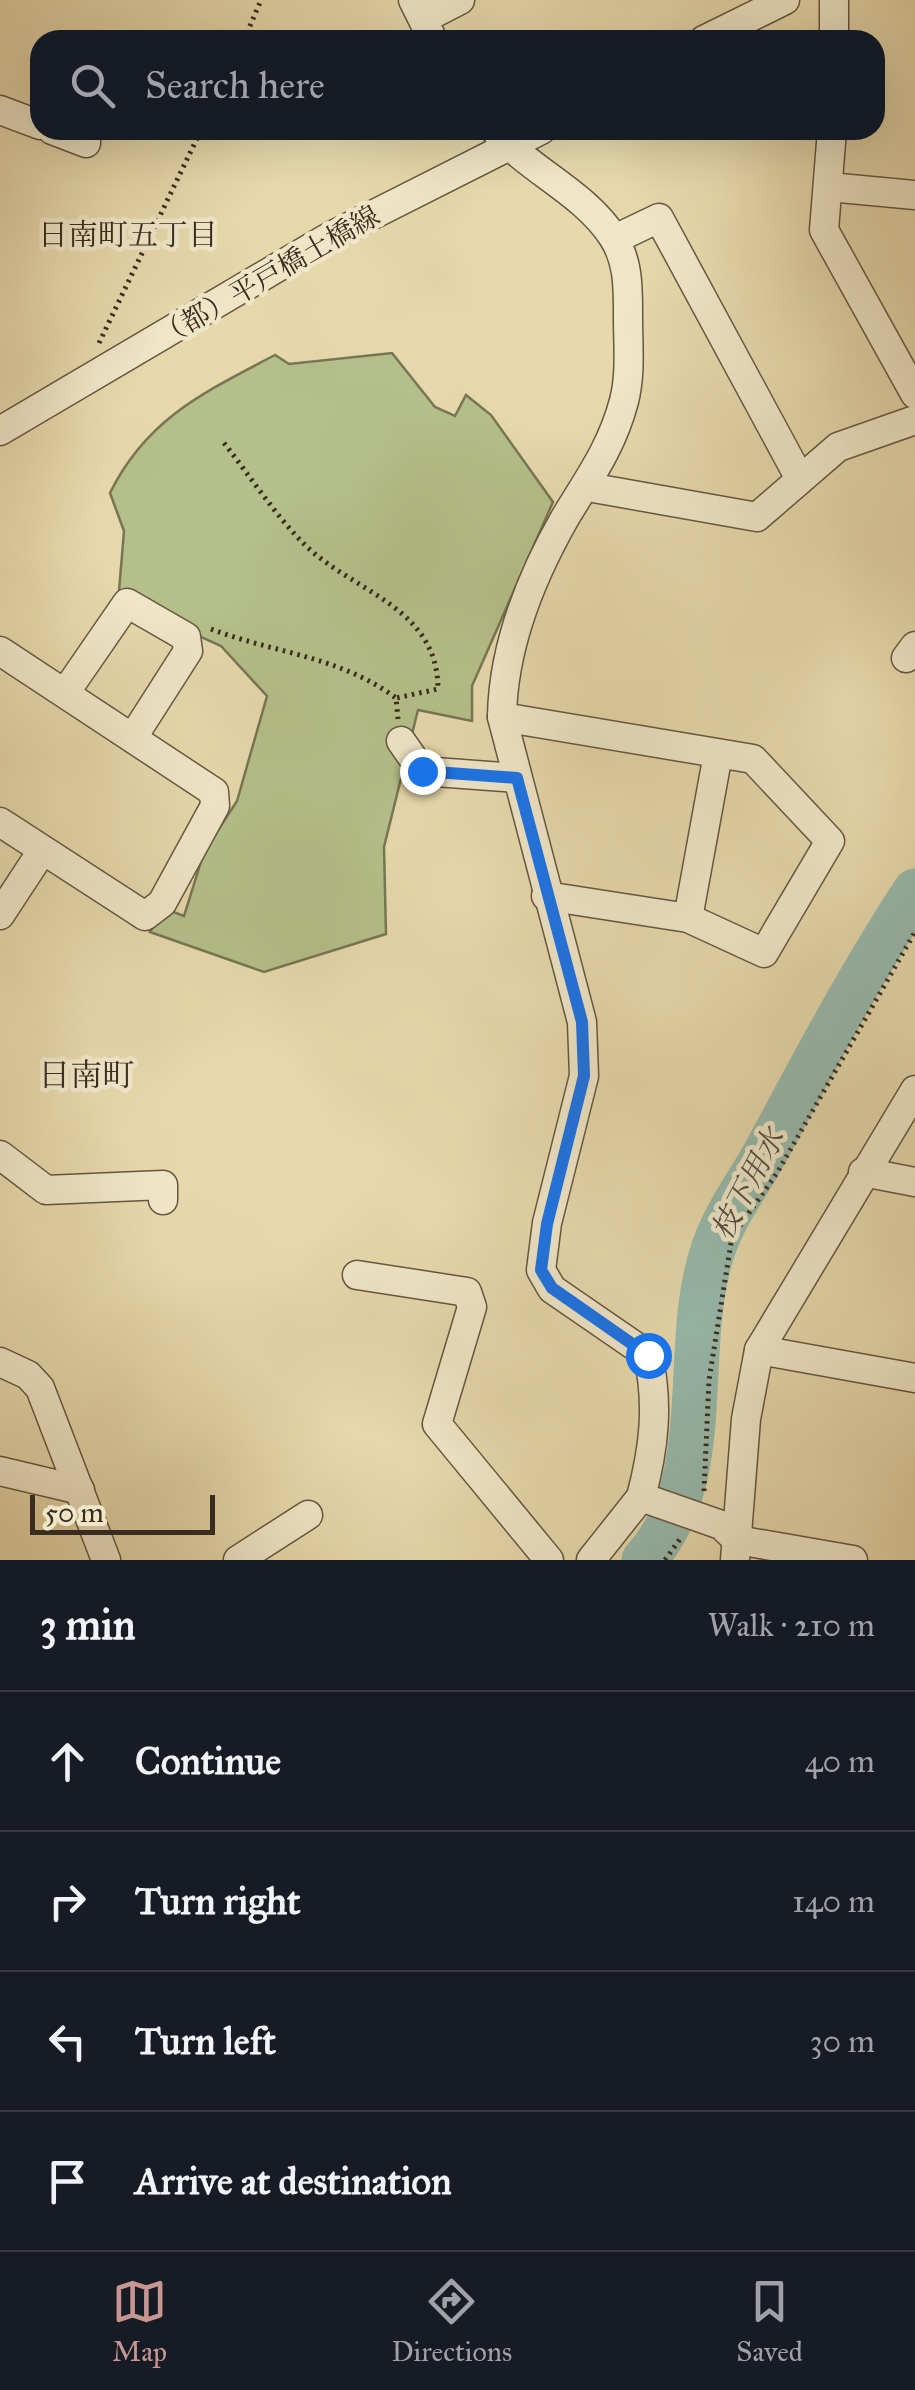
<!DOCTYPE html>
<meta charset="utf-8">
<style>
body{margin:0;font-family:"IM FELL Great Primer","Noto Serif JP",serif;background:#20242c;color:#f1f3f6}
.scale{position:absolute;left:30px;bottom:25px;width:185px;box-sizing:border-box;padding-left:10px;border:5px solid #3a2c1e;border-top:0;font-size:28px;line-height:35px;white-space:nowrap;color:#3a2c1e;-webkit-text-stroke:8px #efe6c8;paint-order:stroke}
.stop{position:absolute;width:30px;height:30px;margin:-22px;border:8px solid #1a73e8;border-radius:50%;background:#fff}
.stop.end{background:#1a73e8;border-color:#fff;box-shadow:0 2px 10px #0008}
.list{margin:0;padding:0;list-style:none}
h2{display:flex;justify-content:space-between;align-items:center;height:130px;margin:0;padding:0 40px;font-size:42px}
h2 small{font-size:32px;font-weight:400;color:#9ea1a6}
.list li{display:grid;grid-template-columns:65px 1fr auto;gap:30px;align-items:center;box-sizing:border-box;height:140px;padding:0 40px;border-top:2px solid #363941}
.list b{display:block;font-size:38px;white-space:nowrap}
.list em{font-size:32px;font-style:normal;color:#9ea1a6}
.icon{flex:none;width:55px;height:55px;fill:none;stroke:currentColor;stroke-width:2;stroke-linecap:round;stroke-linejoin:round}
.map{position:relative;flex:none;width:915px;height:1560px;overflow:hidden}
.search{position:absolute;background:#171b24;box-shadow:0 10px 40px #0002;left:30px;right:30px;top:30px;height:110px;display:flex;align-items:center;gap:25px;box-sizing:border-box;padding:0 35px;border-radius:30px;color:#9ea1a6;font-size:38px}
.sheet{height:690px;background:#171b24}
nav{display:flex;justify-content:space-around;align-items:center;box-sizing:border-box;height:140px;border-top:2px solid #363941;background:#171b24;font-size:28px;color:#9ea1a6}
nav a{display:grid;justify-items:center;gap:5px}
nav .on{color:#c59692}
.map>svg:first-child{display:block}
.green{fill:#b4bf89;stroke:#777654;stroke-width:2.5}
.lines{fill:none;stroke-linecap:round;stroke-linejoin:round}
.river{stroke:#96b9ac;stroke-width:45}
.minor-casing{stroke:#655741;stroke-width:31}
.path{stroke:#3a2c1e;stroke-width:5;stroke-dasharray:2.5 5;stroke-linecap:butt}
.minor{stroke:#efe6c8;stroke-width:28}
.route{stroke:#1a73e8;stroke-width:12}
.labels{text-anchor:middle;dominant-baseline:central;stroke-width:9;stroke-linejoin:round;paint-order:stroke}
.street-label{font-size:28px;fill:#3a2c1e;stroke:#efe6c8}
.neighbourhood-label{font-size:30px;fill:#3a2c1e;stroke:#efe6c8}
.water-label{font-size:30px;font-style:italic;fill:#514f42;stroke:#efe6c8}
.quarter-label{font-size:32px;fill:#3a2c1e;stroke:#efe6c8}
</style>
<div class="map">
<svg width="915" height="1560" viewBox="0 0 915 1560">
<rect width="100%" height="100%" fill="#e6d8ab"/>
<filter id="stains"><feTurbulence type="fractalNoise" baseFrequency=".002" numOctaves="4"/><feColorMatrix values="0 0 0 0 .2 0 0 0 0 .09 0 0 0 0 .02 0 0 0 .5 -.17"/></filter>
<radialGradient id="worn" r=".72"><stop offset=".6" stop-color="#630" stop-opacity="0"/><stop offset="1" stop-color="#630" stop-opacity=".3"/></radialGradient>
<!-- green -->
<path class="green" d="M392 353 435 407 455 416 466 395 491 415 553 502 472 686V721L418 710 384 847 386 934 264 972 150 932 166 909 184 916 204 852 237 801 267 696 221 646 127 603 119 591 124 531 110 493C147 418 205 392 275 355L289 364Z"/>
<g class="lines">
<!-- river -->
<path class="river" d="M644 1560C719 1478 679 1345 714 1247 727 1210 750 1182 768 1148 815 1060 860 975 915 891"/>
<!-- minor casing -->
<g class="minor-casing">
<g id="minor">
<path d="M413 0 433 40"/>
<path d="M834 0V40"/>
<path d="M423 19 460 0"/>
<path d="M704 40 785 0"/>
<path d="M0 110 40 125"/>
<path d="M52 130 86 143"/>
<path d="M495 130C529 171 584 192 613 237 629 262 628 289 628 318 628 345 631 374 624 401 612 447 589 478 566 516 531 577 503 647 502 717L582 1022 584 1076 547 1223 541 1270 552 1289 648 1355C659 1405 654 1448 641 1497L721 1525 737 1540 853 1560"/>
<path d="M832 130 824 230 915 394"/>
<path d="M829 187 915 195"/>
<path d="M615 239 659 218 799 477"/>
<path d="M0 431 329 237 541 130"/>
<path d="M588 487 757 517 838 447 915 420"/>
<path d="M0 651 214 792 215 806 162 903 145 916 0 822"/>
<path d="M906 658 915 646"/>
<path d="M65 693 127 603 186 637 188 651 133 737"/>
<path d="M502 717 753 759 830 841 764 953 688 918 546 896"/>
<path d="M401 741 422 771 517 778"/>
<path d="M0 915 42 851"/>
<path d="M688 918 718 754"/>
<path d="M0 1155 46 1190 163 1185V1200"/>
<path d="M863 1172 915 1182"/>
<path d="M357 1275 467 1292 472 1307 437 1424 549 1560"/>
<path d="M759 1350 915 1378"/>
<path d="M0 1362 28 1375 40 1388 106 1560"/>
<path d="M0 1471 80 1490"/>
<path d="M238 1560 308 1515"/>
<path d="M591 1560 641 1497"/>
<path d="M735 1560 746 1419 759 1350 915 1090"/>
</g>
</g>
<!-- path -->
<g class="path">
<path d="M244 40 261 0"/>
<path d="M99 343 201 130"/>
<path d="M224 443C250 476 275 515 305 545 353 592 438 607 438 689L396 698 398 719"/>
<path d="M211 629C273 653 340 656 396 698"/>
<path d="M704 1491 709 1380 732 1237 777 1173 915 932"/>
<path d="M665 1560 680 1539"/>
</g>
<!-- minor -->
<use href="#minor" class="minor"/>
</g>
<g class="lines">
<!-- route -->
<path class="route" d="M422 771 517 778 582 1022 584 1076 547 1224 541 1270 552 1288 648 1355"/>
</g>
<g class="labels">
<!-- street labels -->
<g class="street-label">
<text transform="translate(268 276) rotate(-30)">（都）平戸橋土橋線</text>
</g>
<!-- neighbourhood labels -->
<g class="neighbourhood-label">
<text x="128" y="235">日南町五丁目</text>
</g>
<!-- water labels -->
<g class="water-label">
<text transform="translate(748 1184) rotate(-62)">枝下用水</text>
</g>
<!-- quarter labels -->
<g class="quarter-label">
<text x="86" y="1075">日南町</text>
</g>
</g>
<rect width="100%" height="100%" filter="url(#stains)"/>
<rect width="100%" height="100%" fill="url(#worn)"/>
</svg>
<div class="scale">50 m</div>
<div class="stop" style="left:648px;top:1355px"></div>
<div class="stop end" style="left:422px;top:771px"></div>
<div class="search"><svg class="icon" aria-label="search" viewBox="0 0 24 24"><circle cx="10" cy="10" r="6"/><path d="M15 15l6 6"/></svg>Search here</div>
</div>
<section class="sheet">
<h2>3 min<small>Walk · 210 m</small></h2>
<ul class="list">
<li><svg class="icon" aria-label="ahead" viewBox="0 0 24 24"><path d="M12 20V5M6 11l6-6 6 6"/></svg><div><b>Continue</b></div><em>40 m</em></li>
<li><svg class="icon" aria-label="right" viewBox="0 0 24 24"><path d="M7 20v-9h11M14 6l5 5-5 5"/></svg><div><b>Turn right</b></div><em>140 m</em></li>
<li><svg class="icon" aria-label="left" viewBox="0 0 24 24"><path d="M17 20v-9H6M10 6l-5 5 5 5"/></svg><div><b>Turn left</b></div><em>30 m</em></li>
<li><svg class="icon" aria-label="arrive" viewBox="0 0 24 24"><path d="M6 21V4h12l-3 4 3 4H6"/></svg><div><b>Arrive at destination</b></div></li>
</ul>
</section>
<nav>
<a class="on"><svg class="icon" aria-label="map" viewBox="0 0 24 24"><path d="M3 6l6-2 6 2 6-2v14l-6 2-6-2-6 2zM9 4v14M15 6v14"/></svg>Map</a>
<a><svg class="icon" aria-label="directions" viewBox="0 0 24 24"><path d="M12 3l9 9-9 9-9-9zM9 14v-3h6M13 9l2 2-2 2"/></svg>Directions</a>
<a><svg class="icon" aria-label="saved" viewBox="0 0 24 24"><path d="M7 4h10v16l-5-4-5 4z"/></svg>Saved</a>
</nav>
